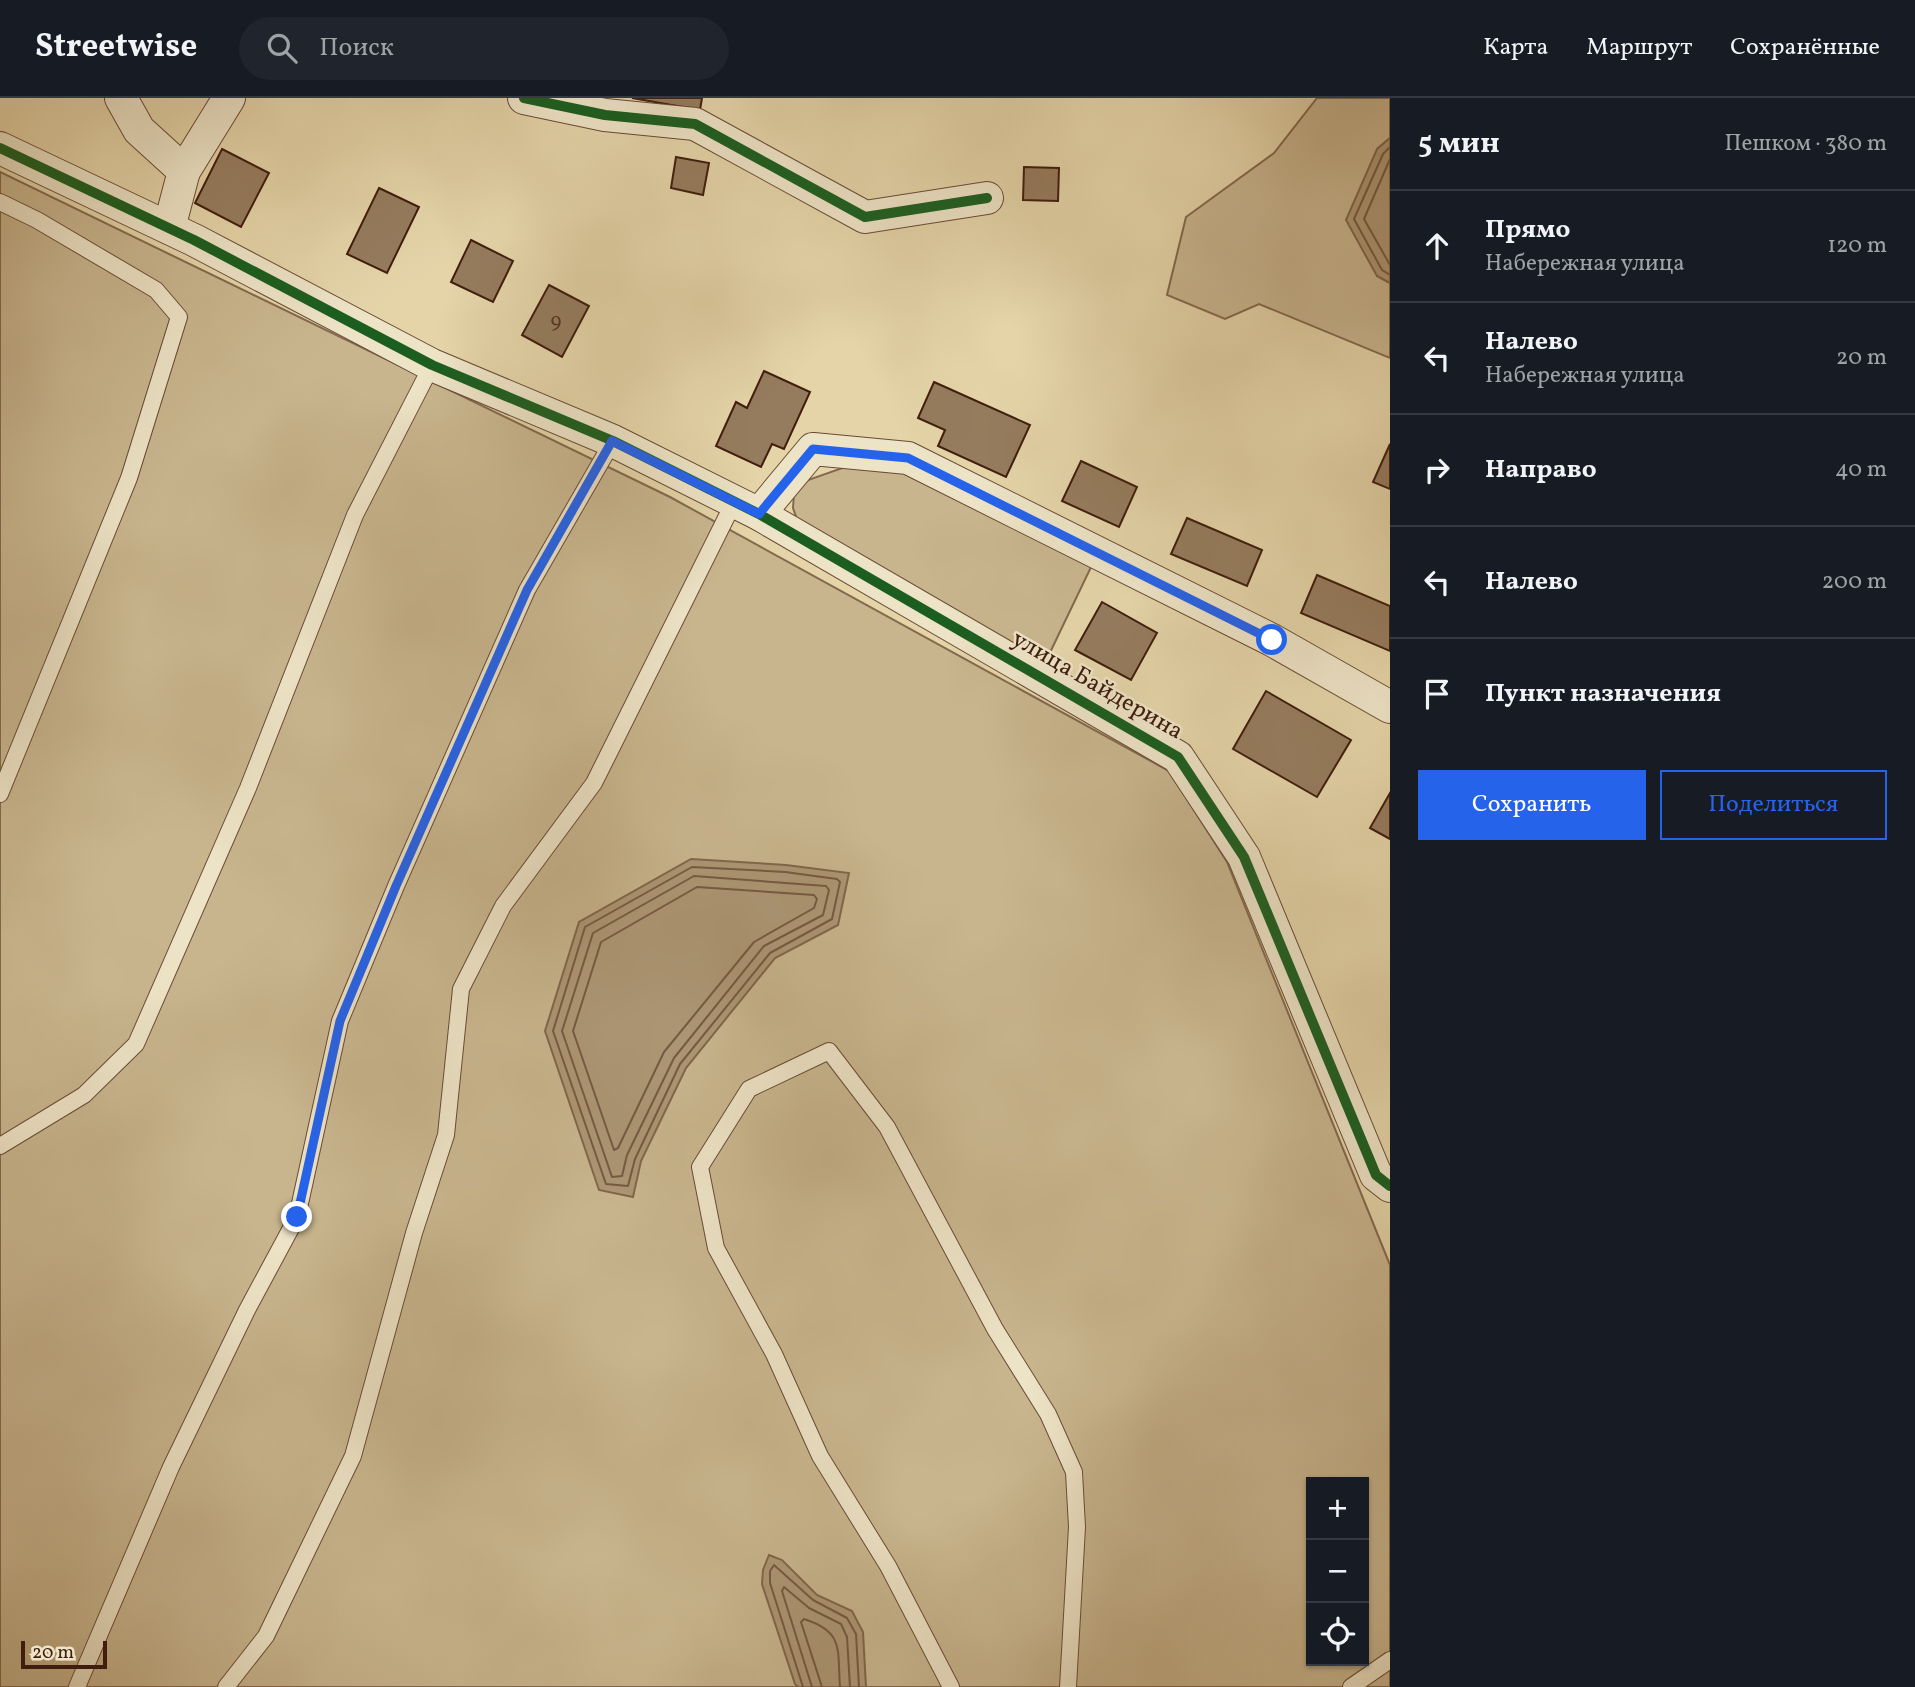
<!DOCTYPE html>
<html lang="ru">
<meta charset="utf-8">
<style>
body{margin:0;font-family:Vollkorn,serif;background:#20242c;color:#f1f3f6}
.controls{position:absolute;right:21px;bottom:21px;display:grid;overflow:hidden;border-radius:0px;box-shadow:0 2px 5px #0004}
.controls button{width:63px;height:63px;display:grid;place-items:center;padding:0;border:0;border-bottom:2px solid #363941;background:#171b24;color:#f1f3f6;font:35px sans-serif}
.scale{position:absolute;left:21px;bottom:18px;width:86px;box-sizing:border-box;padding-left:7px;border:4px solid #401d0e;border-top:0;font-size:19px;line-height:24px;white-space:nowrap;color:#401d0e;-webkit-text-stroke:5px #ede3c6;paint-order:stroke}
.stop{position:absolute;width:21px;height:21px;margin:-16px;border:5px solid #2563eb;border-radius:50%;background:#fff}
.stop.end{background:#2563eb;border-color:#fff;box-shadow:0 2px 7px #0008}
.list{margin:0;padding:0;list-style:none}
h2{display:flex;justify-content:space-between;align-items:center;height:91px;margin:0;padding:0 28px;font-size:30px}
h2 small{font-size:23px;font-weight:400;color:#9ea1a6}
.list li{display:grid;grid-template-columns:46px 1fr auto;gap:21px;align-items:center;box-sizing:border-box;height:112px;padding:0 28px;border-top:2px solid #363941}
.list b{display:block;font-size:26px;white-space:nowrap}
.list p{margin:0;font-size:23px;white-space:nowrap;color:#9ea1a6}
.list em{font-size:23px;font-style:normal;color:#9ea1a6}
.actions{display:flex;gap:14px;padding:21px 28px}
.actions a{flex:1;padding:16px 0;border:2px solid #2563eb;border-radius:0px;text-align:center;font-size:24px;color:#2563eb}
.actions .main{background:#2563eb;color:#fff}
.icon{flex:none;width:38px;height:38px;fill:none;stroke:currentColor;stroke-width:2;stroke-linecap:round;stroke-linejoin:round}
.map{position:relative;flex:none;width:1390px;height:1589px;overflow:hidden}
header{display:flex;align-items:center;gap:42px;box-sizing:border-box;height:98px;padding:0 35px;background:#171b24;border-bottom:2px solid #363941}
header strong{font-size:33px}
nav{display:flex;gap:38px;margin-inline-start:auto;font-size:24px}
.search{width:490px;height:63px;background:#20242c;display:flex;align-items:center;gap:18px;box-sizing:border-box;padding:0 24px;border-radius:38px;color:#9ea1a6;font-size:26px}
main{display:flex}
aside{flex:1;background:#171b24}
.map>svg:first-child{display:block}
.green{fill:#c8b58e;stroke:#84694e;stroke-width:2;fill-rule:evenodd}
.water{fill:#ac9674;stroke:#81664b;stroke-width:2}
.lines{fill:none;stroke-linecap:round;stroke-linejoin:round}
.shore{stroke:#765a41;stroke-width:2}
.building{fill:#957c5e;stroke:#401d0e;stroke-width:2}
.service-casing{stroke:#694b34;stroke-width:18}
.minor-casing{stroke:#694b34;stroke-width:34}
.service{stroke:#ede3c6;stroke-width:16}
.minor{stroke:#ede3c6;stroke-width:32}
.cycleway-casing{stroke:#ede3c6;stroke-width:15}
.cycleway{stroke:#1b5e20;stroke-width:10}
.route{stroke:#2563eb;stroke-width:9}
.labels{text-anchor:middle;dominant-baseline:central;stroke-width:5;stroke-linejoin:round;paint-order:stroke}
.number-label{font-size:21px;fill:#553522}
.street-label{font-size:24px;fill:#401d0e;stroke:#ede3c6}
</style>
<header>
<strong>Streetwise</strong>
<div class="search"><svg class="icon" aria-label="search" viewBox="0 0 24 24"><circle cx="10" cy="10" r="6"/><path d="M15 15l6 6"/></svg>Поиск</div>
<nav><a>Карта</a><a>Маршрут</a><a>Сохранённые</a></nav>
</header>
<main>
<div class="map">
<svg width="1390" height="1589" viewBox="0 0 1390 1589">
<rect width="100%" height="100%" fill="#e4d4a8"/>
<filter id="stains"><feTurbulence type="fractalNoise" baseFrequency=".00286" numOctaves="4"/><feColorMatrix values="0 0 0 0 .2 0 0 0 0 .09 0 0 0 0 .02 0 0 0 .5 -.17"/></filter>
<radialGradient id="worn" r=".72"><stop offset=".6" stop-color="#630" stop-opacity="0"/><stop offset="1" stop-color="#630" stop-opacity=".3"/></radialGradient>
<!-- green -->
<g class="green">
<path d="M1317 0H1390V40L1377 51V178L1390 185V260L1259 206 1225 221 1167 197 1186 119 1274 55Z"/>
<path d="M0 74 670 399 1169 673 1227 764 1390 1167V1589H0ZM1311 1384H1364V1563H1311Z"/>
<path d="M848 368 905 371 1093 465 1044 567 800 430 793 410 794 395 808 382Z"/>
</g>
<!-- water -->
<g class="water">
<path d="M1390 40V185L1377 178 1346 122 1377 51Z"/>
<path d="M691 761 786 767 849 775 838 827 775 860 686 970 641 1063 633 1099 599 1092 545 933 579 824Z"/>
<path d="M769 1457 782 1462 817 1497 852 1513 863 1534 866 1589H798L795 1586 762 1486 763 1472Z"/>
</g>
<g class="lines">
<!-- shore -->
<g class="shore">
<path d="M1390 49 1383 56 1354 121 1382 172 1390 177"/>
<path d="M1390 61 1364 121 1390 167"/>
<path d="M692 769 785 774 837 781 840 784 832 821 770 855 680 966 635 1061 628 1088 606 1086 553 933 585 829Z"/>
<path d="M694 778 826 788 829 792 823 817 764 848 674 960 627 1057 622 1078 612 1079 562 933 593 835Z"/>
<path d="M697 789 814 797 817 801 814 810 754 844 664 954 618 1050 614 1052 573 933 601 844Z"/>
<path d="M803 1589 770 1485V1473L774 1467 813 1502 847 1520 856 1536 859 1589"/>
<path d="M812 1589 782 1493 784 1489 809 1510 841 1526 847 1539 850 1589"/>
<path d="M822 1589 801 1524 804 1521C845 1534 837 1552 840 1589"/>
</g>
</g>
<!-- building -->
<g class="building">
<path d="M632 0H702L700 12Z"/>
<path d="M222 51 269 75 241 129 195 105Z"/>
<path d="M676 59 709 65 703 97 671 90Z"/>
<path d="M1024 69 1059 70 1058 103 1023 102Z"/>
<path d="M379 90 419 109 387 175 347 156Z"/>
<path d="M471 142 513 163 493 204 451 184Z"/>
<path d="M549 187 589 208 562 259 522 237Z"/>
<path d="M764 273 810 294 784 351 772 346 761 369 716 348 736 304 747 310Z"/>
<path d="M934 284 1030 327 1006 379 938 348 945 332 918 320Z"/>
<path d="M1390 346V391L1373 384Z"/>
<path d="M1081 363 1137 389 1119 429 1062 403Z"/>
<path d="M1187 420 1262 452 1247 488 1171 456Z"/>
<path d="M1317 477 1390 508V553L1301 515Z"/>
<path d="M1102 504 1157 535 1131 582 1075 552Z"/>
<path d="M1266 593 1351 642 1317 699 1233 651Z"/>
<path d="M1390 695V741L1370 730Z"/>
</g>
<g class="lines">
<!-- service casing -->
<g class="service-casing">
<g id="service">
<path d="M0 104 37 122 156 192 179 219 129 380 0 696"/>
<path d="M0 1048 84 997 136 946 248 690 355 417 432 267"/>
<path d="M77 1589 171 1369 247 1212 297 1119 340 923 396 788 527 492 613 343"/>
<path d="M226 1589 266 1538 353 1358 414 1135 446 1037 461 891 503 808 594 685 734 404"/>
<path d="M951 1589 888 1468 820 1358 774 1256 716 1150 700 1069 749 991 829 953 887 1029 995 1231 1048 1316 1074 1374 1077 1429 1068 1589"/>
<path d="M1351 1589 1390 1562"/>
</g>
</g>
<!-- minor casing -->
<g class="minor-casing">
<g id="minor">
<path d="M121 0 139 32 184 73 169 130"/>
<path d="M524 0 605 17 695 26 865 119 987 100"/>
<path d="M0 50 194 142 432 267 613 343 759 416 1178 659 1244 759 1376 1077 1390 1088"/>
<path d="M184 73 229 0"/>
<path d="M759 416 813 351 908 360 1272 542 1390 609"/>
</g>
</g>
<!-- service -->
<use href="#service" class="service"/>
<!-- minor -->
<use href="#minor" class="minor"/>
<!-- cycleway casing -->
<g class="cycleway-casing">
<g id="cycleway">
<path d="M524 0 605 17 695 26 865 119 987 100"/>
<path d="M0 50 194 142 432 267 613 343 759 416 1178 659 1244 759 1376 1077 1390 1088"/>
</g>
</g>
<!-- cycleway -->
<use href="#cycleway" class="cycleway"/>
</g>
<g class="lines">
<!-- route -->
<path class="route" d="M297 1119 340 923 396 788 527 492 612 343 759 416 813 351 908 360 1272 542"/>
</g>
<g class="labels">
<!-- number labels -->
<g class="number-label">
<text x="556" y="223">9</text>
</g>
<!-- street labels -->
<g class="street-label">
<text transform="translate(1097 588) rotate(30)">улица Байдерина</text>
</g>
</g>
<rect width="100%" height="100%" filter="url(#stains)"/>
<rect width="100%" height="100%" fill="url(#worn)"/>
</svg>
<div class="controls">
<button>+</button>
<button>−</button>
<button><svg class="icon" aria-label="locate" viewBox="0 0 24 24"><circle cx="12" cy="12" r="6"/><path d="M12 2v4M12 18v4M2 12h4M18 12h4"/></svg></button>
</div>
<div class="scale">20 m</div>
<div class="stop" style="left:1272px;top:542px"></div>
<div class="stop end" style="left:297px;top:1119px"></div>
</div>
<aside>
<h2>5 мин<small>Пешком · 380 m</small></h2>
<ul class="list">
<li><svg class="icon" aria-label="ahead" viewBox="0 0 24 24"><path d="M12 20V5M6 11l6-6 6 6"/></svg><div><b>Прямо</b><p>Набережная улица</p></div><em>120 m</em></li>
<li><svg class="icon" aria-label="left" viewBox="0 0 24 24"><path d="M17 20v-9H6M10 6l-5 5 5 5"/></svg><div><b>Налево</b><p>Набережная улица</p></div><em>20 m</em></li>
<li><svg class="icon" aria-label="right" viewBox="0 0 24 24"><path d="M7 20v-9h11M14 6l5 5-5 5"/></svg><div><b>Направо</b></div><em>40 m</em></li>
<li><svg class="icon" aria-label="left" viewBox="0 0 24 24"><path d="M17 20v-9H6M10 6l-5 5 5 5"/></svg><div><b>Налево</b></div><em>200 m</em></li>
<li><svg class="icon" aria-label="arrive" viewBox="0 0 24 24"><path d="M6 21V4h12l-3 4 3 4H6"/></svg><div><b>Пункт назначения</b></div></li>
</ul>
<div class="actions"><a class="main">Сохранить</a><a>Поделиться</a></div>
</aside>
</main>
